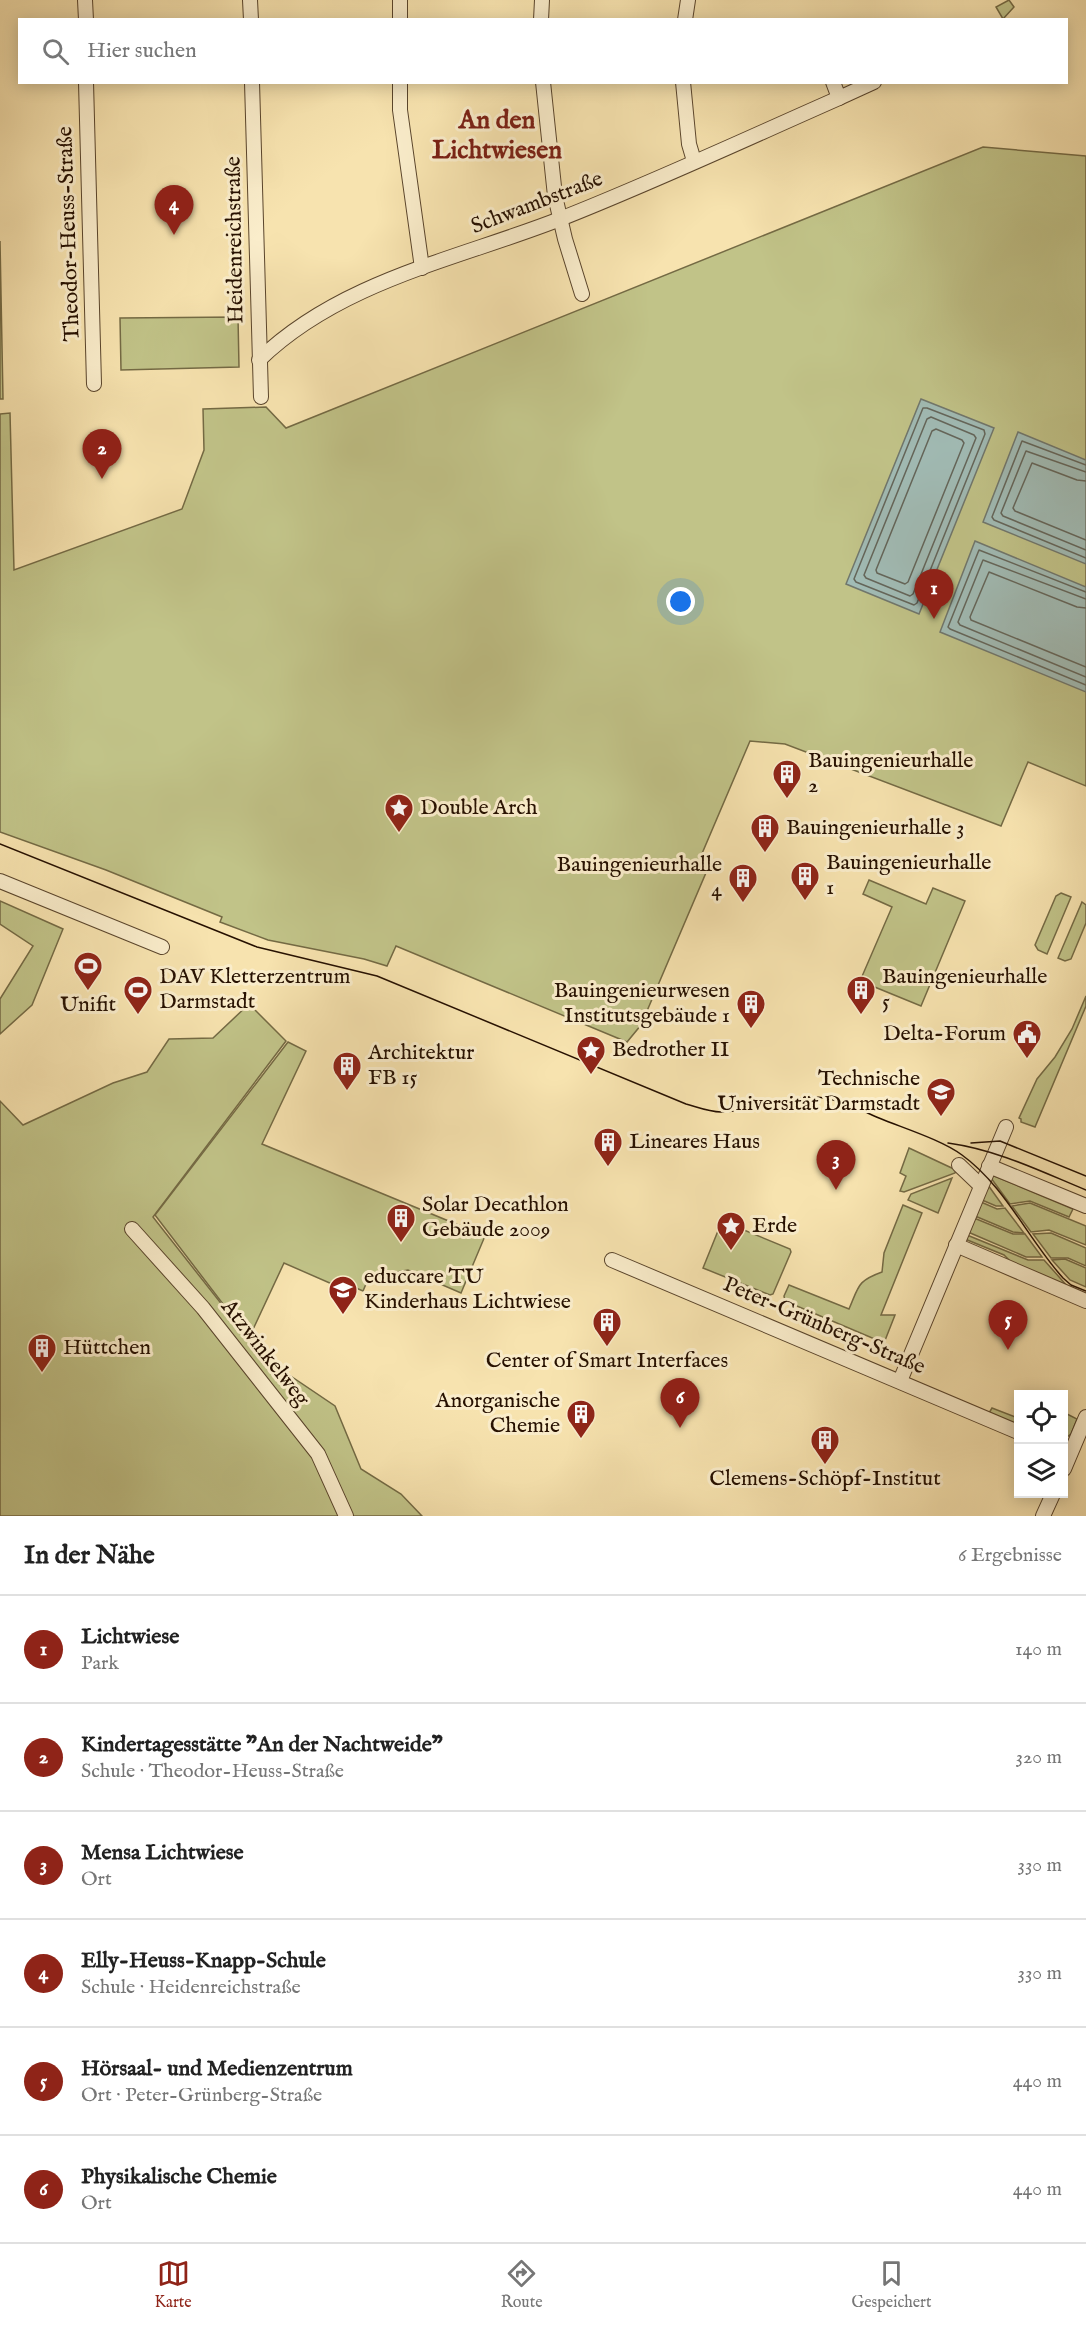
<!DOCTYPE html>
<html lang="de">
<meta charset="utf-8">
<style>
body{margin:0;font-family:"IM FELL English",serif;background:#f6f6f6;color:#222}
.controls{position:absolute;right:18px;bottom:18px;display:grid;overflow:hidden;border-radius:0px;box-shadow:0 3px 15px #0003}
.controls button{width:54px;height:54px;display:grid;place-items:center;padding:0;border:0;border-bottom:2px solid #e0e0e0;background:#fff;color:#222;font:30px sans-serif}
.you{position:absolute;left:681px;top:602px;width:21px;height:21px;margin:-15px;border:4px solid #fff;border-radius:50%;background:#1a73e8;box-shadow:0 0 0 9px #1a73e833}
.badge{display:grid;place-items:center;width:39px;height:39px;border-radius:50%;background:#8f2418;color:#fff;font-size:20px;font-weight:700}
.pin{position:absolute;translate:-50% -50px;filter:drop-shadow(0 2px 3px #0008)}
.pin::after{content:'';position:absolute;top:32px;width:21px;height:18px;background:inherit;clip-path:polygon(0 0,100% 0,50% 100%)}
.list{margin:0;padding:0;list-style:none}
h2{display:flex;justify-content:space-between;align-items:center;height:78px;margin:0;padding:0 24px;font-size:26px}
h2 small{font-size:20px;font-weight:400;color:#767676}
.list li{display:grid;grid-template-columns:39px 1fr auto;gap:18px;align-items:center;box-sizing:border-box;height:108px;padding:0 24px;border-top:2px solid #e0e0e0}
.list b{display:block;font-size:22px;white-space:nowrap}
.list p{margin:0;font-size:20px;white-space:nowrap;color:#767676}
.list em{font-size:20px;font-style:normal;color:#767676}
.icon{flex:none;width:33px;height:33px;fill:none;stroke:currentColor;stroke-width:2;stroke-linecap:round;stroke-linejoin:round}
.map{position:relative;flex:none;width:1086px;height:1516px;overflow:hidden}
.search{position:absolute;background:#fff;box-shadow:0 3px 15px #0003;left:18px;right:18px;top:18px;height:66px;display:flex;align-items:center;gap:15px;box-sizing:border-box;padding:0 21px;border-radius:0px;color:#767676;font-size:22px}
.sheet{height:726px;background:#fff}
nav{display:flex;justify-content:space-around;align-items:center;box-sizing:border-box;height:84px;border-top:2px solid #e0e0e0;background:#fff;font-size:16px;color:#767676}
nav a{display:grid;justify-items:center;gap:3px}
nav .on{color:#8f2418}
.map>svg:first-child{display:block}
.green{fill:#c1c388;stroke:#746a44;stroke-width:1.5}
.water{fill:#a1bcb6;stroke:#70776d;stroke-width:1.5}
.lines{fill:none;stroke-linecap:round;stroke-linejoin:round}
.shore{stroke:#64665b;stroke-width:1.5}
.street-casing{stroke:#5a452c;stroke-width:16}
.street{stroke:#faedcb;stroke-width:14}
.tram{stroke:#261000;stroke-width:1.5}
.labels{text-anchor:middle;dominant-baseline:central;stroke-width:6;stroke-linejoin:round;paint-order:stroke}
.street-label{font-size:22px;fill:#261000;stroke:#faedcb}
.poi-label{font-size:22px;fill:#261000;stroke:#faedcb;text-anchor:start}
.quarter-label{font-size:26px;font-weight:bold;fill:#7a1f14;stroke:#faedcb}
</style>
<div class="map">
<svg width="1086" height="1516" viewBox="0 0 1086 1516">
<rect width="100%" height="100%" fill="#f7e3af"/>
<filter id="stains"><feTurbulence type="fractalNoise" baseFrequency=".00333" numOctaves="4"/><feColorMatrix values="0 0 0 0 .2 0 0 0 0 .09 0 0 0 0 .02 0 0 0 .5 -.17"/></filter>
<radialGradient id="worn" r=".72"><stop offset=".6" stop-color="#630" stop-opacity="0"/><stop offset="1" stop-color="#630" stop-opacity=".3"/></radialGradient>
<!-- green -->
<g class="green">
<path d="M1009 0 1014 7 1003 19 996 7Z"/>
<path d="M983 147 1086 156V786L1028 762 1001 826 785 744 750 741 698 863 708 868 641 1025 627 1042 396 946 387 966 364 959 268 940 220 922 222 917 106 870 0 832V414L10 413 14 570 182 509 204 450 203 409 266 407 286 428Z"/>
<path d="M0 241 3 399H0Z"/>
<path d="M238 317 239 367 121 370 120 318Z"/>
<path d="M869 880 926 904 933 888 965 901 921 1006 860 981 892 907 863 894Z"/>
<path d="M1061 893 1071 897 1047 954 1038 950 1035 945 1056 896Z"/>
<path d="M0 901 63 929 32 1005 0 1034V999L33 946 0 924Z"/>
<path d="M1082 902 1086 905V923L1071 959 1065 961 1058 958Z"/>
<path d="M1086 996V1006L1035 1127 1021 1122V1119L1019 1118 1037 1079 1055 1057 1072 1029Z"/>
<path d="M249 1004 286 1041 153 1217 264 1358 335 1406 361 1469 401 1494 422 1516H0V1101L23 1125 113 1083 147 1072 169 1039 213 1038Z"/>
<path d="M288 1042 306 1051 262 1144 485 1236 461 1293 408 1270 369 1277 363 1291 335 1279 332 1284 284 1263 249 1338 155 1215Z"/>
<path d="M909 1148 956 1170 955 1173 904 1192 900 1191 906 1176 900 1173Z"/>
<path d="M992 1175 1073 1209 1069 1217 1030 1201 1010 1204 991 1178Z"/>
<path d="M952 1178 938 1213 908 1200 911 1194Z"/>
<path d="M988 1185 1003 1206H996L982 1200Z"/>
<path d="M981 1202 997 1209 1005 1208 1024 1233 1013 1232 975 1216Z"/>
<path d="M1030 1203 1086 1226V1245L1049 1230 1031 1232 1012 1206Z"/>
<path d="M903 1205 922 1213 881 1315H895L884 1343 785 1301 784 1296 789 1285 849 1309C859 1286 857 1281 882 1272L884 1253Z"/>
<path d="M974 1218 1013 1234H1025L1042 1257H1026L968 1232Z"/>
<path d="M722 1221 790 1249 791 1252 773 1294 770 1295 703 1268Z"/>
<path d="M1051 1233 1086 1248V1266L1068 1258H1051L1033 1234Z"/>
<path d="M967 1235 1028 1260H1044L1068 1287 1014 1265 1004 1255 965 1239Z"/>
<path d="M1065 1259 1086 1268V1287L1070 1280 1052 1260Z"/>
<path d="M992 1408 1018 1418V1425L989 1413Z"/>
<path d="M1067 1414 1077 1419 1071 1434 1064 1439V1417Z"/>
</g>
<!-- water -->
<g class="water">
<path d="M921 399 994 428 919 614 846 584Z"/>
<path d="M1018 432 1086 460V564L983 522Z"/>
<path d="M975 541 1086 587V692L940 632Z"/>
</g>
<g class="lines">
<!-- shore -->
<g class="shore">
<path d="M923 408H927L984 430 985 434 917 603 914 605 856 582 854 579Z"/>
<path d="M931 417 974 435 976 438 913 594 910 596 866 578 864 575 927 419Z"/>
<path d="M936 429 962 440 964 443 908 582 905 584 877 573 876 570 932 431Z"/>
<path d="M1086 465 1022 441 992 517 994 520 1086 558"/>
<path d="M1086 472 1026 451 1001 513 1003 516 1086 550"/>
<path d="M1086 481 1077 480 1032 463 1013 508 1015 511 1086 540"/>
<path d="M1086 592 979 550 948 627 950 629 1086 685"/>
<path d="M1086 599 983 560 958 622 960 625 1086 677"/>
<path d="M1086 608 1077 607 989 572 970 617 971 620 1086 667"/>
</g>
<!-- street casing -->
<g class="street-casing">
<g id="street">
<path d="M85 0 86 20"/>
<path d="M250 0 251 20"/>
<path d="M400 0V20"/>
<path d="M541 20 542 0"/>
<path d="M685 20 688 0"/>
<path d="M86 82 94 384"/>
<path d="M252 82 261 397"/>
<path d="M400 82V110L422 268"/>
<path d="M543 82 555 196 565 239 582 294"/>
<path d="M683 82 689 144 694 161"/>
<path d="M833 82 839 98 874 82"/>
<path d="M259 360C340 281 458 259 560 219 654 182 746 139 839 98"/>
<path d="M0 881 162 947"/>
<path d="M959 1165 981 1186"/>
<path d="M989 1166 1086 1206"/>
<path d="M132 1229 203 1308 318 1454 346 1516"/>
<path d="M956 1245 1086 1301"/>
<path d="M612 1260 1018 1432"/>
<path d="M900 1381 1006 1127"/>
<path d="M1064 1469 1086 1417"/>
<path d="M1043 1516 1053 1494"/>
</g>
</g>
<!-- street -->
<use href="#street" class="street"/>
<!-- tram -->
<g class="tram">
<path d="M0 844 257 947 377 976 686 1104C697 1107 709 1112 721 1112 751 1112 780 1098 810 1097 834 1096 858 1109 879 1118 903 1128 942 1140 962 1155 1005 1186 1028 1239 1063 1278L1071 1285 1086 1291"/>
<path d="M948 1143C998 1150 1040 1171 1086 1190"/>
<path d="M971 1143 1000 1141 1086 1176"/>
</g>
</g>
<!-- icons -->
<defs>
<g id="building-pin" transform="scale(1.5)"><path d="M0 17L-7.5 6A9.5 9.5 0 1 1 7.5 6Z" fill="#8f2418" stroke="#faedcb"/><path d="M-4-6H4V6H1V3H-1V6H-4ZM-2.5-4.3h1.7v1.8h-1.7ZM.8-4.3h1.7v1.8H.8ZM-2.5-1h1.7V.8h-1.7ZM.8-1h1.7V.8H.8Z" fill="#fff"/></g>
<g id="sight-pin" transform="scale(1.5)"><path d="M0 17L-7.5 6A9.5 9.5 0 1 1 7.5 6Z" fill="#8f2418" stroke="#faedcb"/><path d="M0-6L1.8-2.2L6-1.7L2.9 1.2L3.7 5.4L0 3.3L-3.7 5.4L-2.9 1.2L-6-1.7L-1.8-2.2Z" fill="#fff"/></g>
<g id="stadium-pin" transform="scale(1.5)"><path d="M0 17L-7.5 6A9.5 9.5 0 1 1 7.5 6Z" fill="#8f2418" stroke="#faedcb"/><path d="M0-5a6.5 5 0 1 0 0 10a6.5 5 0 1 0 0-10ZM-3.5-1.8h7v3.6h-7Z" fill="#fff"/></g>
<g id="civic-pin" transform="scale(1.5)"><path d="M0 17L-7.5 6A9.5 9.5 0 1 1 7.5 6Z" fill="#8f2418" stroke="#faedcb"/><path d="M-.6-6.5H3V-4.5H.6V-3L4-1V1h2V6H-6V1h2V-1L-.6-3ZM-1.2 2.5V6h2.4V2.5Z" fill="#fff"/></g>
<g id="university-pin" transform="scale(1.5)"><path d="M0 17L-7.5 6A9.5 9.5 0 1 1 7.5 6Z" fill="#8f2418" stroke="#faedcb"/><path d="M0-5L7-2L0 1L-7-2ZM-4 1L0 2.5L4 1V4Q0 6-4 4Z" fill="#fff"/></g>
<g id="school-pin" transform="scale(1.5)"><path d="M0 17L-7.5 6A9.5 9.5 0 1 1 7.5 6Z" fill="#8f2418" stroke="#faedcb"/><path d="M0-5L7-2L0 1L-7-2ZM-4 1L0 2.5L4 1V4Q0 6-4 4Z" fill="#fff"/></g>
</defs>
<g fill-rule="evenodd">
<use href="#building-pin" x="787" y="774"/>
<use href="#sight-pin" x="399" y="808"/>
<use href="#building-pin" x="765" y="828"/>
<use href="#building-pin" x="805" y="876"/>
<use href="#building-pin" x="743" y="878"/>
<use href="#stadium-pin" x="88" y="966"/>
<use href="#stadium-pin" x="138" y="990"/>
<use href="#building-pin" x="861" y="990"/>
<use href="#building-pin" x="751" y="1004"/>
<use href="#civic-pin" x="1027" y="1034"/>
<use href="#sight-pin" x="591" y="1050"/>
<use href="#building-pin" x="347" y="1066"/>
<use href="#university-pin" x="941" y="1092"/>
<use href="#building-pin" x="608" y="1142"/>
<use href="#building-pin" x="401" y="1218"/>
<use href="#sight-pin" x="731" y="1226"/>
<use href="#school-pin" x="343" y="1290"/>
<use href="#building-pin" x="607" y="1322"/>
<use href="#building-pin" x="42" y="1348"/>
<use href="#building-pin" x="581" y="1414"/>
<use href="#building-pin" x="825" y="1440"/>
</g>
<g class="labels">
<!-- street labels -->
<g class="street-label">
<text transform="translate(537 203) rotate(-21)">Schwambstraße</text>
<text transform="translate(69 234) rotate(-92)">Theodor-Heuss-Straße</text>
<text transform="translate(235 240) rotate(-91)">Heidenreichstraße</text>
<text transform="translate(824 1326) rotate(23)">Peter-Grünberg-Straße</text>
<text transform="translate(265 1353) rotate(52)">Atzwinkelweg</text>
</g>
<!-- poi labels -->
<g class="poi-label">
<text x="808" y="761">Bauingenieurhalle<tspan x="808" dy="25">2</tspan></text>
<text x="420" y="808">Double Arch</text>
<text x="786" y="828">Bauingenieurhalle 3</text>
<text x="826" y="863">Bauingenieurhalle<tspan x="826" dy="25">1</tspan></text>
<text x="722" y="865" text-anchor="end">Bauingenieurhalle<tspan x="722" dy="25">4</tspan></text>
<text x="159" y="977">DAV Kletterzentrum<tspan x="159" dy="25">Darmstadt</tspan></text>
<text x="882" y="977">Bauingenieurhalle<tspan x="882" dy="25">5</tspan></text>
<text x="730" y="991" text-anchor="end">Bauingenieurwesen<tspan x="730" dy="25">Institutsgebäude 1</tspan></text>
<text x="88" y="1005" text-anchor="middle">Unifit</text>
<text x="1006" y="1034" text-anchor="end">Delta-Forum</text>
<text x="612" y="1050">Bedrother II</text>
<text x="368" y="1053">Architektur<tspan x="368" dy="25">FB 15</tspan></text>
<text x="920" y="1079" text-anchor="end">Technische<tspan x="920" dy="25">Universität Darmstadt</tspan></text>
<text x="629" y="1142">Lineares Haus</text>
<text x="422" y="1205">Solar Decathlon<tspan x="422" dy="25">Gebäude 2009</tspan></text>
<text x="752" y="1226">Erde</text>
<text x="364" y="1277">educcare TU<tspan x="364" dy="25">Kinderhaus Lichtwiese</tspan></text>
<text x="63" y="1348">Hüttchen</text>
<text x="607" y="1361" text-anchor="middle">Center of Smart Interfaces</text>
<text x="560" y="1401" text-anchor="end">Anorganische<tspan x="560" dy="25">Chemie</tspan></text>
<text x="825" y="1479" text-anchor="middle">Clemens-Schöpf-Institut</text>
</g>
<!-- quarter labels -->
<g class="quarter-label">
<text x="497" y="120">An den<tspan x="497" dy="30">Lichtwiesen</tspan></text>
</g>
</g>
<rect width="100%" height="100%" filter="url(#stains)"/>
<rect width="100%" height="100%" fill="url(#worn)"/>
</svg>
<div class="controls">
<button><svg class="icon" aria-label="locate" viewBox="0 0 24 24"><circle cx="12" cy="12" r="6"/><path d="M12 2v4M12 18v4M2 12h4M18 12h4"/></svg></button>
<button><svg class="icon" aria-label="layers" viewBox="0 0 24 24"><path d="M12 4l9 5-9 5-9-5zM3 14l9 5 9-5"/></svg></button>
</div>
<div class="you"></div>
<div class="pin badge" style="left:934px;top:619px">1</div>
<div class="pin badge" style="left:102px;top:479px">2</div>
<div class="pin badge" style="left:836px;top:1190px">3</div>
<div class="pin badge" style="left:174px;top:235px">4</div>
<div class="pin badge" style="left:1008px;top:1350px">5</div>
<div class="pin badge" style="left:680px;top:1428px">6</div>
<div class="search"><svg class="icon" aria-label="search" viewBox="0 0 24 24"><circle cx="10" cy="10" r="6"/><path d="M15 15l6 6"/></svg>Hier suchen</div>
</div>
<section class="sheet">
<h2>In der Nähe<small>6 Ergebnisse</small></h2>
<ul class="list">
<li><span class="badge">1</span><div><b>Lichtwiese</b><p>Park</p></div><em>140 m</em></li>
<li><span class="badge">2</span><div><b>Kindertagesstätte &quot;An der Nachtweide&quot;</b><p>Schule · Theodor-Heuss-Straße</p></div><em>320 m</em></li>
<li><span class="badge">3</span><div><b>Mensa Lichtwiese</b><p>Ort</p></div><em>330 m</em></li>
<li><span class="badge">4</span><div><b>Elly-Heuss-Knapp-Schule</b><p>Schule · Heidenreichstraße</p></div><em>330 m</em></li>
<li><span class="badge">5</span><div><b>Hörsaal- und Medienzentrum</b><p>Ort · Peter-Grünberg-Straße</p></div><em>440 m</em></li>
<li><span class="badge">6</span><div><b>Physikalische Chemie</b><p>Ort</p></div><em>440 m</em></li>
</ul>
</section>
<nav>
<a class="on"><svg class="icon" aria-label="map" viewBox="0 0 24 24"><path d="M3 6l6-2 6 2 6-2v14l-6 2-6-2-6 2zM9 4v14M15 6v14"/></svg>Karte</a>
<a><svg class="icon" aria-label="directions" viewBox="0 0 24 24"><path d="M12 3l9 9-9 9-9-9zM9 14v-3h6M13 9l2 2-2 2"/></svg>Route</a>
<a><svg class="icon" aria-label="saved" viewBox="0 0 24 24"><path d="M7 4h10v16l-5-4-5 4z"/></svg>Gespeichert</a>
</nav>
